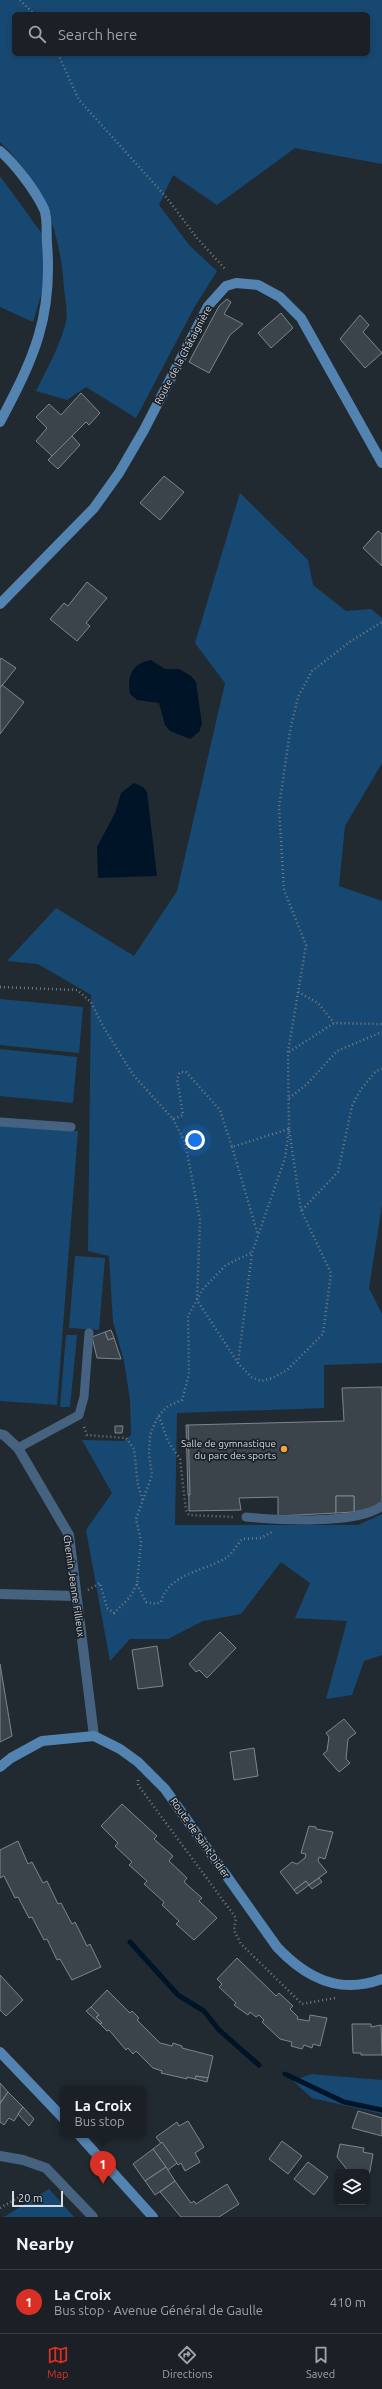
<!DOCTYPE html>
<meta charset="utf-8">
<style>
body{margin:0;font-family:Ubuntu,sans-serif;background:#23282d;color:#f1f3f6}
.controls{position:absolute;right:12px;bottom:12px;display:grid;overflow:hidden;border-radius:6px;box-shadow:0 2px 6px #0003}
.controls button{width:36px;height:36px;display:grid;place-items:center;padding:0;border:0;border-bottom:1px solid #383e42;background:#1a2025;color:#f1f3f6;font:20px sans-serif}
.scale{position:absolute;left:12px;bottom:10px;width:51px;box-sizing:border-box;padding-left:4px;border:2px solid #d8dce1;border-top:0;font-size:11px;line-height:14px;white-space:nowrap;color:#d8dce1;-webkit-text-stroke:3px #192027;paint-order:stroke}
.you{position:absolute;left:195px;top:1140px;width:14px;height:14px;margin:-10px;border:3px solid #fff;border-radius:50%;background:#1a73e8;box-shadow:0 0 0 6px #1a73e833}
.badge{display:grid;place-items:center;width:26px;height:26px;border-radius:50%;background:#d93025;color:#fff;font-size:13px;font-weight:700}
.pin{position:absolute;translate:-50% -33px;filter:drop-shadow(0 1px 2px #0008)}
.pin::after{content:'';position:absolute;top:21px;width:14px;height:12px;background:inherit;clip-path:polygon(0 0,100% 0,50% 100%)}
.popup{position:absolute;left:60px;top:2086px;width:86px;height:52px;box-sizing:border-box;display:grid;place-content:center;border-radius:6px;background:#1a2025;filter:drop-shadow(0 1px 3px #0005);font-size:13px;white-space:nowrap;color:#9fa3a7}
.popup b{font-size:15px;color:#f1f3f6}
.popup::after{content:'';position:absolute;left:50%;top:100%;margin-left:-8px;border:8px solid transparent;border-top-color:#1a2025}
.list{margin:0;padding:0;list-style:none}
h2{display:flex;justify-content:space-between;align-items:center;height:52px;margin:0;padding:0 16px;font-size:17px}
h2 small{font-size:13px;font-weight:400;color:#9fa3a7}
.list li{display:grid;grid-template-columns:26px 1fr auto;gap:12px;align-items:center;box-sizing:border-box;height:64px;padding:0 16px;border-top:1px solid #383e42}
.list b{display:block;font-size:15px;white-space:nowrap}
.list p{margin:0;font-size:13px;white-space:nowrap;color:#9fa3a7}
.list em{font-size:13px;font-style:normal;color:#9fa3a7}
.icon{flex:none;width:22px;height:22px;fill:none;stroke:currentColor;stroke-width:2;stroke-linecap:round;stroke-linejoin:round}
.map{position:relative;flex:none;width:382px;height:2217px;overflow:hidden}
.search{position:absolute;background:#1a2025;box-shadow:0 2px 6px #0003;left:12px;right:12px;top:12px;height:44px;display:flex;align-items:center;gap:10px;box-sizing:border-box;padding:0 14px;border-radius:6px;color:#9fa3a7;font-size:15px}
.sheet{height:116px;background:#1a2025}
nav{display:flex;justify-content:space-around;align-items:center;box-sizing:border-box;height:56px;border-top:1px solid #383e42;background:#1a2025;font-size:11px;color:#9fa3a7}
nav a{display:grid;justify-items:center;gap:2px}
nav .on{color:#d93025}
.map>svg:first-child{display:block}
.green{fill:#174872;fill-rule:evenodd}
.water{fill:#001428}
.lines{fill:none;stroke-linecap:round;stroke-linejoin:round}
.stream{stroke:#001428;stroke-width:5}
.building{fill:#3c444b;stroke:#7c858e}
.path{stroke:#757b81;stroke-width:2.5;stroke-dasharray:1 3;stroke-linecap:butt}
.lane{stroke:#456380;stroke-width:9}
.street{stroke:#456380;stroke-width:10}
.secondary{stroke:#5384b1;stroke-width:10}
.poi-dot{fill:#f3a443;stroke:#192027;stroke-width:1.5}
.labels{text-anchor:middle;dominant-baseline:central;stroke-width:3.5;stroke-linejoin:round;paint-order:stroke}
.street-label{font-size:10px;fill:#d8dce1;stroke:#192027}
.poi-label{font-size:10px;fill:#d8dce1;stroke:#192027;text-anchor:end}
</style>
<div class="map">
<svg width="382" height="2217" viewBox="0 0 382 2217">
<rect width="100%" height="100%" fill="#222a31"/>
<!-- green -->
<g class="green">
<path d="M0 0H382V164L295 148 217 205 173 175 159 205 190 246 217 271 194 308 136 418 86 387 67 400 36 391C47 369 60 346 66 322 68 312 65 298 64 288 60 230 43 183 0 142ZM14 14H368V54H14Z"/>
<path d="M0 176 45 238 43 288 33 322 0 307Z"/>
<path d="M240 493 308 560 313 585 346 611 371 609 382 618V763L345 826 339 886 382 901V1205L369 1288 382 1314V1363L324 1365V1408L177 1413 175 1525H358L382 1514V1655L364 1661 352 1695 326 1699 347 1621 295 1618 310 1583 281 1562 241 1614 203 1621 168 1639H130L110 1661 86 1530 112 1493 82 1440 124 1441 131 1435 130 1400 124 1361 113 1322 109 1256 88 1251 91 995 38 964 7 961 56 908 134 956 177 891 225 683 195 643Z"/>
<path d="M0 999 83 1007 79 1053 0 1045Z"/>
<path d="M0 1049 77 1057 73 1103 0 1096Z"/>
<path d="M0 1125 78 1131 57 1405 0 1401Z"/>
<path d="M75 1256 105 1258 99 1330 69 1328Z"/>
<path d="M66 1335H77L70 1407H60Z"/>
<path d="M311 2074 382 2080V2114L312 2098 293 2081Z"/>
<path d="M49 2189 74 2217H4Z"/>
</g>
<!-- water -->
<g class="water">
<path d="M151 660 165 669H179L191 676 196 682 202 724 199 732 190 739 170 731 165 725 159 703 137 700 130 694C127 676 132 663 151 660Z"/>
<path d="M134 783 143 787 147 792 157 876 98 878 97 847 115 813 121 793Z"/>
</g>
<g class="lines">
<!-- stream -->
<g class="stream">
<path d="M130 1942 178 1995 204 2011 219 2030 259 2065"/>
<path d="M285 2074 344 2102 382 2110"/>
</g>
</g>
<!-- building -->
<g class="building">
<path d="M227 299 231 302 224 314 243 324 230 335 209 373 189 362 219 306Z"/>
<path d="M281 313 293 328 271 348 258 333Z"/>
<path d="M360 315 369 325 363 332 382 353 365 368 340 339Z"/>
<path d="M81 393 100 413 89 425 86 422 52 456 36 441 47 428 36 417 49 404 61 415Z"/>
<path d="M72 436 80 445 58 469 48 460Z"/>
<path d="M164 476 184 492 160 520 140 503Z"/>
<path d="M378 531 382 534V566L363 548Z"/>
<path d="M87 582 107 598 86 623 90 626 77 641 50 619 64 603 68 606Z"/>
<path d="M1 658 16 668 0 688V660Z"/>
<path d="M2 685 24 702 0 734V688Z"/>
<path d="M111 1330 114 1338 108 1340 105 1332Z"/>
<path d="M105 1332 108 1340 114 1338 121 1359 97 1358 92 1337Z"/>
<path d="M382 1387V1503L376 1507 354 1512V1496H336V1513L278 1516V1497L239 1498 241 1510 189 1511 188 1425 344 1421 342 1388Z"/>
<path d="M186 1425H188L190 1495H188Z"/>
<path d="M115 1426H123L122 1433H115Z"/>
<path d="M336 1496H354V1512L336 1513Z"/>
<path d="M220 1632 236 1648 207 1678 199 1670 196 1672 189 1664Z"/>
<path d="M157 1646 163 1686 138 1689 132 1650Z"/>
<path d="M0 1664 12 1736 0 1742Z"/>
<path d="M344 1719 356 1733 348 1739 346 1759 350 1763 339 1772 323 1754 327 1751 329 1737 326 1733Z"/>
<path d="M254 1748 258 1776 234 1780 230 1752Z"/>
<path d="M122 1804 157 1836 154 1839 173 1856 169 1861 187 1878 184 1882 202 1898 199 1901 217 1918 194 1940 176 1924 179 1921 162 1905 164 1902 144 1884 147 1881 129 1865 132 1862 115 1846 118 1843 101 1826Z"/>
<path d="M309 1826 316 1827V1829L333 1832 325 1859 319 1857 318 1861 327 1872 309 1885 306 1881 294 1890 280 1872 292 1862 297 1864 305 1858 306 1854 301 1853Z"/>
<path d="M18 1841 28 1864 32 1862 43 1883 47 1881 58 1904 61 1903 72 1924 75 1922 87 1946 90 1944 101 1967 72 1980 60 1959 57 1960 47 1939 44 1940 32 1917 29 1918 18 1897 15 1898 4 1876 0 1878V1850Z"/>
<path d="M319 1878 322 1882 312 1889 309 1885Z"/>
<path d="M306 1881 309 1885 297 1894 294 1890Z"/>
<path d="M237 1958 276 1996 279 1993 293 2006 290 2009 298 2017 297 2019 309 2021 310 2015 327 2018 320 2046 313 2044 312 2048 304 2045 302 2049 291 2046 292 2042 280 2039 262 2022 264 2020 259 2015 256 2017 250 2012 248 2015 234 2005 236 2003 219 1987 222 1984 217 1979Z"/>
<path d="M0 1975 23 2000 6 2016 0 2010Z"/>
<path d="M107 1990 130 2013 132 2011 139 2018 137 2020 160 2043 172 2046 173 2043 182 2046V2048L213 2056 208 2078 196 2076 195 2079 187 2077V2079L161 2073 162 2071 153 2068 136 2051 133 2054 128 2048 126 2050 109 2030 107 2031 100 2024 102 2023 96 2017 99 2015 91 2007Z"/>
<path d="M91 2007 99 2015 96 2017 102 2023 100 2024 86 2011Z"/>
<path d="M352 2024H371V2027L381 2025 382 2055H361V2053H353Z"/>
<path d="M196 2076 208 2078 207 2082 195 2079Z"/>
<path d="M0 2083 8 2092 0 2103Z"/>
<path d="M8 2092 23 2107 14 2121 9 2118 4 2125 0 2122V2104Z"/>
<path d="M23 2107 34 2119 29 2126 18 2114Z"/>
<path d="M358 2111 382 2118V2136L352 2128Z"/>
<path d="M188 2121 204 2147 195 2153 200 2162 185 2171 181 2163 178 2165 156 2137 177 2122 179 2126Z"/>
<path d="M282 2141 302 2156 288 2174 269 2159Z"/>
<path d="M162 2142 177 2163 168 2170 153 2149Z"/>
<path d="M340 2144 364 2148 363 2152 373 2154 369 2176H367V2172H349L337 2157Z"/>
<path d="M153 2149 166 2167 145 2181 133 2164Z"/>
<path d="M308 2162 328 2177 314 2195 294 2179Z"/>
<path d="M166 2167 175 2181 155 2195 145 2181Z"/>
<path d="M175 2181 191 2203 194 2201 196 2204 227 2184 239 2204 219 2217H181L160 2192Z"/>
</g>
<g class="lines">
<!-- path -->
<g class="path">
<path d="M20 0 34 14"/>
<path d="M58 54 79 100 167 198 197 238 225 269"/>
<path d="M0 987 77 990 91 1002 104 1028 134 1076 173 1119 183 1115 177 1079 180 1072H186L220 1110 232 1147 289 1129"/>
<path d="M298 992 318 1003 334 1023"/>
<path d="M289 1052 334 1023 382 1024"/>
<path d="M289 1098 306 1085 337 1051 382 1032"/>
<path d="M173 1119 185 1142 200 1220 197 1300 238 1363"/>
<path d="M289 1129 285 1158 252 1253 238 1363 251 1377 261 1381 273 1378 287 1370 323 1334 331 1273 301 1210 289 1129 288 1052 306 945 284 890 279 807 290 731 298 697 312 671 351 641 382 622"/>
<path d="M232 1147 258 1235"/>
<path d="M302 1210 338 1172 352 1106 361 1089 376 1071 382 1069"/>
<path d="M159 1416 168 1441 180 1459 186 1510 189 1515 234 1517"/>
<path d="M84 1427 87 1435 126 1438 134 1449 138 1485 143 1501"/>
<path d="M137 1584 146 1602 156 1604 161 1602C168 1574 204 1571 226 1558 232 1554 237 1545 242 1539L261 1538 272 1532"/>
<path d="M88 1590 100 1583 107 1608 114 1613 130 1597 137 1584 141 1541 136 1519 152 1475 149 1455 150 1435 158 1416 168 1406 182 1400 189 1374 188 1316 203 1289 226 1265 251 1253"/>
<path d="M138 1780V1785L236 1918 234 1930 241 1944 302 2004 335 1998"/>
<path d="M0 2208 23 2195"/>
</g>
<!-- lane -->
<g class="lane">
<path d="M0 1122 71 1127"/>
<path d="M18 1448 79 1415 84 1397 89 1333"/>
<path d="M246 1517C279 1520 356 1525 382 1506"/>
</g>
<!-- street -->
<g class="street">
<path d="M0 1434 4 1435 18 1448 69 1535 94 1736"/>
<path d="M0 1594 76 1596"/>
<path d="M0 2156 23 2160 46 2168 93 2217"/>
</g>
<!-- secondary -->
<g class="secondary">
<path d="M0 151C16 165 35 190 44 209 48 218 46 233 47 243 53 317 34 358 0 422"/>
<path d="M0 604 94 508 119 473 144 430 208 306 226 286 236 283 258 285 280 297 301 318 382 463"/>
<path d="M0 1767 11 1758 42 1741 94 1736 120 1749 138 1762 165 1789 277 1947C306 1978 340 1995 382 1979"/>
<path d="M0 2052 63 2118"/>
<path d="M79 2135 153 2217"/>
</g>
</g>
<!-- markers -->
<circle class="poi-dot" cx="284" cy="1449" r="4"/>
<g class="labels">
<!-- street labels -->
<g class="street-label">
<text transform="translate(183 355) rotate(-62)">Route de la Châtaignière</text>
<text transform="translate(74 1586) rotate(82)">Chemin Jeanne Fillieux</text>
<text transform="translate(200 1838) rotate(55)">Route de Saint-Didier</text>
</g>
<!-- poi labels -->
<g class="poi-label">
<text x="276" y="1443">Salle de gymnastique<tspan x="276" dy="12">du parc des sports</tspan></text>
</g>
</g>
</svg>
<div class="controls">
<button><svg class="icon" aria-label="layers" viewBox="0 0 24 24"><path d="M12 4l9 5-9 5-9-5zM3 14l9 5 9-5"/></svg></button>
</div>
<div class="scale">20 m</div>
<div class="you"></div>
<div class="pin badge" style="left:103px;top:2184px">1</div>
<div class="popup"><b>La Croix</b>Bus stop</div>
<div class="search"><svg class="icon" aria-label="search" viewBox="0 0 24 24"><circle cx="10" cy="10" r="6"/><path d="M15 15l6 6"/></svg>Search here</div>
</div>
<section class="sheet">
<h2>Nearby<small></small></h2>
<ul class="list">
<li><span class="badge">1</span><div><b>La Croix</b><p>Bus stop · Avenue Général de Gaulle</p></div><em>410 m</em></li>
</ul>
</section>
<nav>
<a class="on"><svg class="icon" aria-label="map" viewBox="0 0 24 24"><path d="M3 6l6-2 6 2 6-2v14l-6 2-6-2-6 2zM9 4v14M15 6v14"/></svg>Map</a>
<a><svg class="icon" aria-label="directions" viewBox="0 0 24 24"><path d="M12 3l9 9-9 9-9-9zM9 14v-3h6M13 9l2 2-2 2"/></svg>Directions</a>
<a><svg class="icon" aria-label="saved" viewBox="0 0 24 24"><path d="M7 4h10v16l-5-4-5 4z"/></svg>Saved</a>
</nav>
